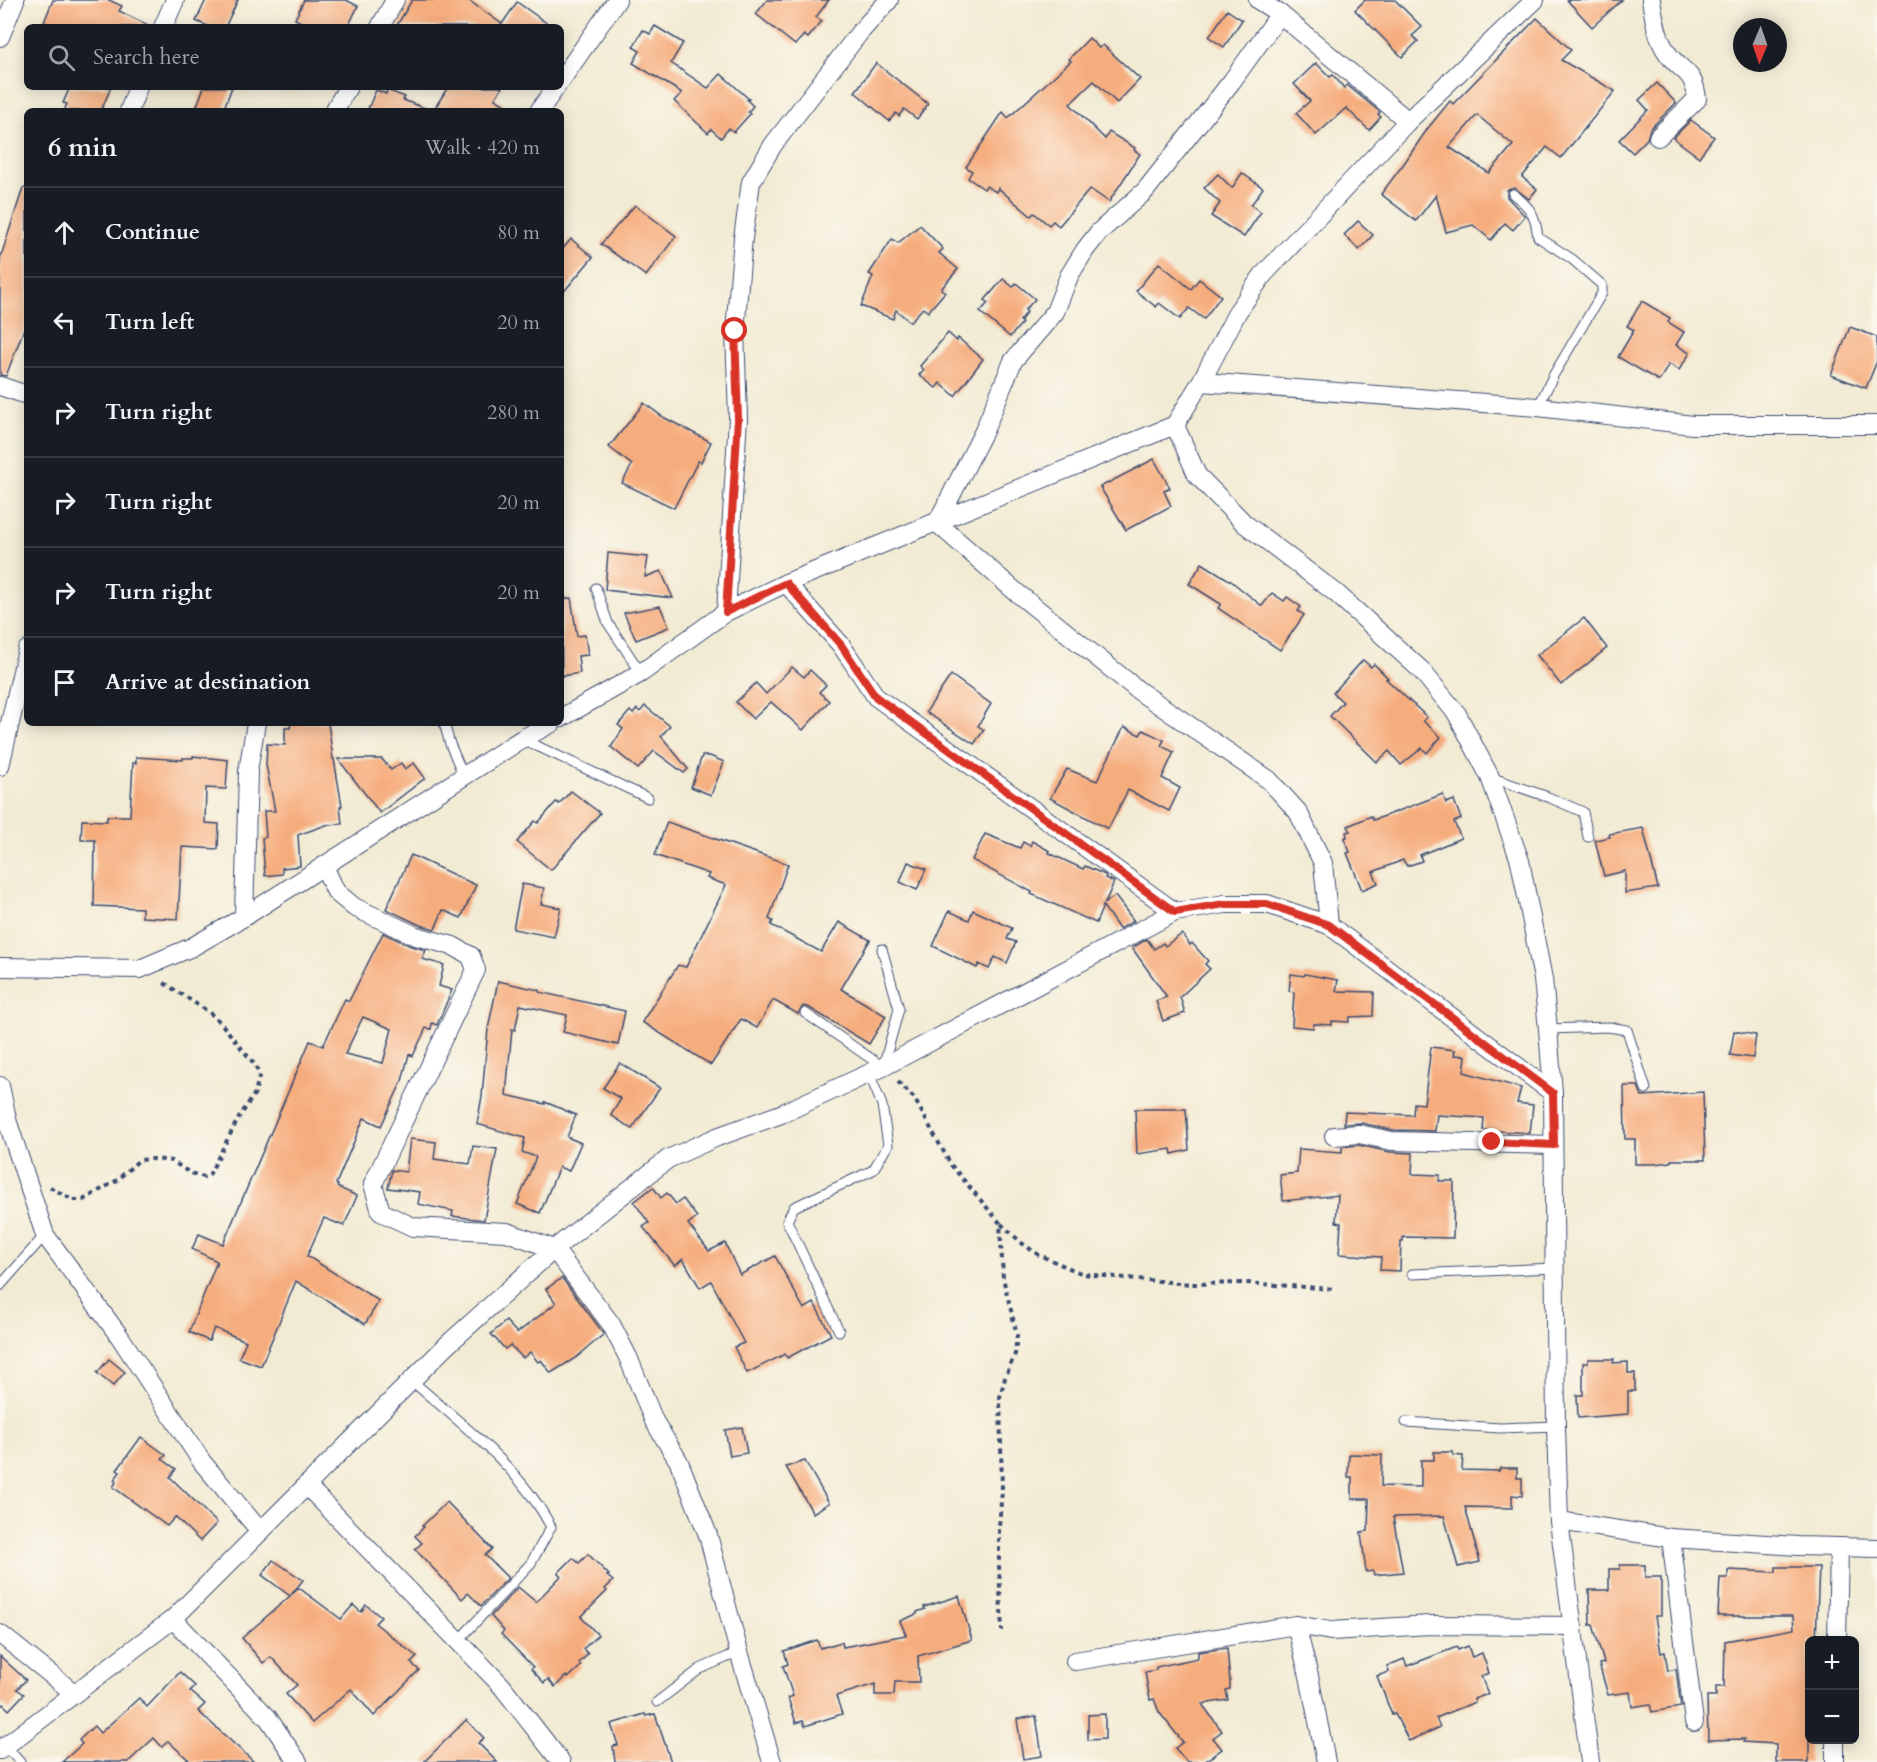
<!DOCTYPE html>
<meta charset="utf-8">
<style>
body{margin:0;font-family:Cardo,serif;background:#20242c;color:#f1f3f6}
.controls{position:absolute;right:18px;bottom:18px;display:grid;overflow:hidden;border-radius:9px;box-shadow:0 3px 15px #0003}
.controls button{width:54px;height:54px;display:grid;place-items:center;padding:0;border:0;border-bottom:2px solid #363941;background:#171b24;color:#f1f3f6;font:30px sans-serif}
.compass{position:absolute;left:1733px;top:18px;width:54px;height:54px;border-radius:50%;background:#171b24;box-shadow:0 3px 15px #0003;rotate:182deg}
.stop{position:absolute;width:18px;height:18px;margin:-14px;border:4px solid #d93025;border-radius:50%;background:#fff}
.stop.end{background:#d93025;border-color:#fff;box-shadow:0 2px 6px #0008}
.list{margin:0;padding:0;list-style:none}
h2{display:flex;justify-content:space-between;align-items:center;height:78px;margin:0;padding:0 24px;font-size:26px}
h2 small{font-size:20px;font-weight:400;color:#9ea1a6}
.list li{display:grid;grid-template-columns:39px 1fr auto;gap:18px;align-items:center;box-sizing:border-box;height:90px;padding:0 24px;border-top:2px solid #363941}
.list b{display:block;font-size:22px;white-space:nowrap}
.list em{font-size:20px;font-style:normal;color:#9ea1a6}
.icon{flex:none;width:33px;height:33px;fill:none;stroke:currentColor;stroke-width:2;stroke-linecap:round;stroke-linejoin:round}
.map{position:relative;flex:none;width:1877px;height:1762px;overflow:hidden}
.search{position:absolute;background:#171b24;box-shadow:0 3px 15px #0003;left:24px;top:24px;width:540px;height:66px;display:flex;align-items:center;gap:15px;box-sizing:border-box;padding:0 21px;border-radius:9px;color:#9ea1a6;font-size:22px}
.panel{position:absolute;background:#171b24;box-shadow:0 3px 15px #0003;left:24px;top:108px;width:540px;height:618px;border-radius:9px}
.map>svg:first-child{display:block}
.building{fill:#f6ad7e;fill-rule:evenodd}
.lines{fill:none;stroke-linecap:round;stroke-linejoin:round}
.lane-casing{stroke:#3b4b70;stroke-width:11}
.street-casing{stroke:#3b4b70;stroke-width:20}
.path{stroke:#3b4b70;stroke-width:4;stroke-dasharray:4.5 4.5;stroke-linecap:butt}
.lane{stroke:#fff;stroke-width:9}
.street{stroke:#fff;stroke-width:18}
.route{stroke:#d93025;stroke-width:8}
</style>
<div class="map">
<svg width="1877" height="1762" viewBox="0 0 1877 1762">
<rect width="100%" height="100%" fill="#fbf7ec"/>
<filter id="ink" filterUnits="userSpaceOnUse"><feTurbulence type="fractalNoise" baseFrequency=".0167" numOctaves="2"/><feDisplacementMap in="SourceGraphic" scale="12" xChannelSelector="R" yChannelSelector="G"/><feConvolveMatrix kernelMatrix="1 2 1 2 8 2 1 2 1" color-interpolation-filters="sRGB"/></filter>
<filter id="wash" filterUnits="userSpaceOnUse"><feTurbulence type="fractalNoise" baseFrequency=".008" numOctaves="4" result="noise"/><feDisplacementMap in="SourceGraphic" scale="24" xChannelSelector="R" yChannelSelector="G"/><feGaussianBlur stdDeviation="1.35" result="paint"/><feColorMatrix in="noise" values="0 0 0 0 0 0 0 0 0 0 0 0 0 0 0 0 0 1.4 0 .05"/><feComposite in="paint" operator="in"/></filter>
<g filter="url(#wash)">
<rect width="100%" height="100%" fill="#f2ebd4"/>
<g id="blocks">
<!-- building -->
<g class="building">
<path d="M53 0H109L122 6 119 11 152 27H56L44 22Z"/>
<path d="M206 0H238L225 27H210L196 21Z"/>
<path d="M304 0H346L358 6 348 27H311L295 19Z"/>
<path d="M412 0H468L502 24 517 2 552 27H396Z"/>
<path d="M767 0H829L816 17 822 21 808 38 804 35 795 45 756 14Z"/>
<path d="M1365 0H1395L1422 27 1412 36 1418 41 1402 57 1355 10Z"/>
<path d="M1567 0H1622L1592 27Z"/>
<path d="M1227 10 1242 20 1224 47 1209 37Z"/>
<path d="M1537 18 1571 50 1561 60 1615 91 1561 158 1547 147 1522 177 1537 189 1529 199 1515 188 1507 190V197L1525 216 1513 230 1505 223 1491 240 1473 225 1446 232 1436 195 1416 221 1381 194 1405 162 1428 128 1450 101 1453 104ZM1477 115 1513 145 1489 173 1449 147Z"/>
<path d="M655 26 683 43 671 63 708 88 721 74 749 99 747 100 753 106 748 112 750 114 734 132 729 128 721 138 711 129 708 133 674 101 682 93 633 63 640 51 633 47 643 30 650 34Z"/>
<path d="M1089 38 1099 48 1103 45 1140 79 1117 103 1094 81 1070 104 1105 139 1109 132 1135 148 1134 150 1140 154 1109 202 1090 189 1059 226 1053 221 1049 225 1034 213 1031 216 998 188 996 192 986 186 984 189 968 178 972 171 966 167 1003 112 1008 118 1071 61 1069 59Z"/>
<path d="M876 63 928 104 917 119 904 109 899 116 896 113 889 121 855 92Z"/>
<path d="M1316 63 1330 77 1333 75 1344 88 1347 85 1380 112 1378 114 1381 117 1369 130 1346 108 1316 135 1296 113 1310 101 1294 84Z"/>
<path d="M1657 83 1676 103 1650 129 1647 139 1633 153 1619 140 1648 110 1639 100Z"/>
<path d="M70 87H111L101 111H64L67 104 63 103Z"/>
<path d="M204 87H232L223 111H195Z"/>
<path d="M448 87H502L495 99 515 111H433Z"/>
<path d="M376 90 386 94 387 90 405 97 403 100 427 109 426 111H367Z"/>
<path d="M1691 120 1714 137 1699 157 1673 138Z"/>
<path d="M1242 173 1263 188 1251 205 1261 212 1244 237 1211 216 1220 203 1204 188 1218 174 1232 188Z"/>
<path d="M23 188H27V321L6 376 0 375V259Z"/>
<path d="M635 205 676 236 646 276 601 244Z"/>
<path d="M1358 221 1373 235 1359 250 1344 235Z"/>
<path d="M920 225 943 249 939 253 958 269 941 289 945 292 928 312 923 308 910 322 896 310 893 319 861 306 873 276 869 274 892 239 898 243Z"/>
<path d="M571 239 593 257 561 295V251Z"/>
<path d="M1159 263 1191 289 1199 279 1221 296 1204 319 1189 308 1180 319 1159 303 1156 307 1136 291Z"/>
<path d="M1003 279 1013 287 1016 283 1035 299 1025 310 1027 312 1020 321 1022 323 1010 337 980 312 988 303 985 300Z"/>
<path d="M1642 301 1670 318 1668 322 1684 332 1676 345 1690 353 1679 370 1669 364 1659 381 1618 357 1634 330 1627 326Z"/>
<path d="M1850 327 1877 337V361L1866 388 1831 375Z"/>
<path d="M948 333 957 341 958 338 983 359 955 396 940 383 936 388 919 375 924 370 920 366Z"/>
<path d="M644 403 663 417 711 442 701 462 698 461 674 508 622 483 632 465 609 447Z"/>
<path d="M1154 459 1170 488 1164 491 1171 506 1126 530 1100 487Z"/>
<path d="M608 553 648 557 645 577 661 571 673 598 605 590Z"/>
<path d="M1202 563 1231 581 1262 606 1272 593 1284 601 1287 597 1301 607 1298 611 1304 615 1280 650 1218 608 1221 604 1189 584Z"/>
<path d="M571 598 577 636 585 635 588 655 578 656 580 673 562 676 561 599Z"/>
<path d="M660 606 669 627 636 640 624 613Z"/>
<path d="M1584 618 1607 648 1561 685 1537 655Z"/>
<path d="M1363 660 1371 667 1374 664 1388 678 1386 679 1427 717 1423 721 1441 737 1427 753 1422 748 1401 765 1389 751 1377 762 1330 716 1343 702 1333 693Z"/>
<path d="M792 667 804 677 810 670 826 685 819 692 829 701 803 730 771 702 753 719 736 702 756 683 766 694Z"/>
<path d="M951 675 991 704 978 726 984 730 974 744 926 712Z"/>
<path d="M645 706 670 726 661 736 688 769 684 773 654 751 638 769 611 747 623 729 618 725 630 711 633 714 637 709 640 712Z"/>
<path d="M291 723H328L333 759H334L342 806H340L342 824 326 825 298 835 300 866 282 868V874L265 876 262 838 266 837 264 811H275L266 765 267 744 285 745V728H290Z"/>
<path d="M1124 727 1140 735 1143 730 1164 740 1161 746 1174 752 1162 778 1180 788 1169 811 1128 790 1108 829 1050 798 1067 769 1097 781Z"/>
<path d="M193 756 228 760 226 789 206 788 205 823 219 824 218 849 182 847 178 919 142 917V908L94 906 95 840H81L82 820 107 821V816H130L133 763H136V757L183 760V758H193Z"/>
<path d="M702 756H710L724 762 711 795 691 787Z"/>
<path d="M338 759H382L391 770 401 763 405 769 414 763 425 778 380 813Z"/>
<path d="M571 791 600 813 551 870 517 842 535 821 538 823 556 802 559 804Z"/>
<path d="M1443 794 1446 803 1454 800 1461 819 1454 822 1461 838 1420 855 1422 861 1407 866 1403 860 1373 872 1378 883 1362 890 1347 853 1350 852 1344 838 1347 837 1346 832 1350 831 1348 826 1371 816 1373 820 1385 816Z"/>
<path d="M667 822 788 864 769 919 773 921 771 925 821 952 839 922 870 940 841 989 886 1016 869 1044 808 1007 803 1006 798 1014 773 1000 757 1028 741 1019 711 1065 642 1022 678 965 686 967 726 885 707 878 709 874 655 855Z"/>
<path d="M1643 828 1658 888 1625 893V871L1604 876 1595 840 1610 837 1609 834Z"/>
<path d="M985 834 1020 848 1023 842 1030 846 1032 841 1050 851 1049 853 1083 869 1085 866 1103 874 1106 876 1105 878 1114 882 1105 903 1115 896 1134 921 1119 929 1103 906 1096 923 1031 894 1032 892 972 860Z"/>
<path d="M411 855 476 885 461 918 443 910 435 929 420 925 386 909Z"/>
<path d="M908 862 926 869 917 890 900 882Z"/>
<path d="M522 884 544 888 541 904 561 908 554 937 513 929Z"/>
<path d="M973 910 1012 928 1007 939 1016 942 1007 963 995 957 989 969 979 964 977 968 933 946 949 911 969 920Z"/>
<path d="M383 933 411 946 426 950 422 959 444 965 439 986 452 990 437 1025 432 1023 431 1029 426 1028 413 1056 409 1054 402 1081 381 1126 364 1118 336 1184 338 1185 337 1187 357 1196 344 1226 324 1218 307 1256 379 1301 365 1324 296 1281 261 1366 239 1358 246 1341 214 1328 209 1341 189 1332 217 1261 192 1249 199 1234 223 1244 310 1041 323 1046 345 999 349 1001ZM363 1017 392 1029 383 1063 345 1054Z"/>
<path d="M1182 934 1190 945 1192 943 1208 961 1205 964 1210 969 1180 997 1185 1013 1163 1021 1156 1001 1167 997 1132 948 1147 939 1154 949 1163 943 1165 946Z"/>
<path d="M1291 974 1304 976 1305 974 1338 980 1336 991 1374 992 1373 1016 1350 1017 1349 1022 1332 1021V1025L1314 1024 1313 1028 1292 1026 1294 992 1289 991Z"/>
<path d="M498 981 539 990V992L625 1011 618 1045 563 1032 567 1015 520 1005 515 1030 512 1029 506 1095 545 1104V1102L576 1115 567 1137 581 1143 569 1171 559 1167 540 1213 517 1204 536 1157 522 1152 525 1138 477 1124 482 1096 488 1029Z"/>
<path d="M1734 1031 1756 1035 1753 1058 1730 1055Z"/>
<path d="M1431 1047 1455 1050 1454 1055 1466 1056 1464 1072 1521 1088 1517 1103 1533 1105 1530 1133 1483 1130 1484 1118 1437 1115 1435 1131 1393 1130 1361 1123 1344 1124 1345 1112 1413 1115 1414 1103 1424 1104Z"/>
<path d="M620 1063 660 1088 632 1129 611 1115 621 1099 603 1088Z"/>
<path d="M1624 1086H1638L1642 1096 1703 1092 1705 1160H1671V1162L1654 1164H1635V1139H1625Z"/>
<path d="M1135 1109H1186L1189 1150 1172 1154 1171 1149 1137 1154Z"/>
<path d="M410 1139 436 1142 434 1159 470 1164 473 1146 497 1149 484 1220 452 1216 453 1211 418 1204 420 1192 388 1188 392 1170 406 1172Z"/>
<path d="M1358 1145 1390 1152 1413 1153 1412 1174 1440 1175 1439 1181H1454L1453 1238 1403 1237V1241H1401L1400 1271 1380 1270 1381 1257 1339 1254 1341 1223 1336 1222 1338 1195 1283 1201 1280 1175 1297 1173 1299 1149 1342 1152V1147Z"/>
<path d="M653 1187 661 1198 667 1193 676 1204 683 1199 697 1217 688 1224 709 1251 725 1243 740 1275 775 1256 804 1309 814 1303 831 1335 787 1358 785 1354 747 1373 734 1347 744 1343 711 1281 700 1288 683 1259 675 1266 643 1227 649 1223 634 1202Z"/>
<path d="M562 1278 604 1334 577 1357 551 1373 541 1360 538 1362 530 1352 523 1358 510 1345 505 1349 491 1334 506 1321 517 1333 556 1303 546 1289Z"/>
<path d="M109 1359 125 1372 113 1386 97 1373Z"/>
<path d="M1588 1359H1614L1613 1363 1628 1362V1373H1635V1391H1628V1414L1578 1418 1577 1395H1583V1363H1588Z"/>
<path d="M742 1427 747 1453 730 1456 725 1430Z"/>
<path d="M141 1437 166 1455 162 1459 176 1469 170 1477 217 1523 200 1541 175 1517 167 1526 113 1487 116 1482 114 1480 120 1472 117 1470Z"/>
<path d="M1434 1452H1453V1455L1463 1456 1462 1470 1499 1471 1500 1468H1517V1478H1522V1496L1512 1495V1508L1465 1507 1480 1562 1458 1567 1444 1516 1393 1517 1403 1572 1374 1575 1373 1571 1366 1572 1361 1532 1368 1531 1369 1499H1352V1477H1348L1349 1454 1382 1455 1381 1486 1421 1487V1460H1434Z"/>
<path d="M805 1461 829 1503 813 1513 786 1467Z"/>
<path d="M447 1502 492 1549 485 1555 508 1578 481 1606 468 1593 462 1599 415 1549 422 1543 415 1536 424 1527 422 1526Z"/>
<path d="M588 1554 609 1575 607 1576 613 1581 605 1589 607 1591 581 1617 598 1635 583 1649 588 1654 579 1663 581 1666 568 1678 566 1676 555 1687 548 1679 544 1683 531 1669 533 1667 501 1634 504 1631 491 1616 518 1587 536 1602 561 1576 558 1573 573 1558 579 1563Z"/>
<path d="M273 1560 303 1580 291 1595 299 1588 341 1619 353 1605 361 1612 366 1605 381 1617 375 1623 417 1657 411 1663 419 1670 374 1716 351 1689 312 1723 286 1694 297 1685 271 1657 263 1663 242 1638 290 1596 262 1575Z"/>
<path d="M1620 1565H1645V1577H1661V1616H1655L1661 1653 1665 1652 1668 1671 1676 1669 1681 1707 1652 1712 1650 1704 1632 1707 1630 1692 1608 1695 1599 1664 1604 1663 1593 1625H1590L1589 1590H1609V1569H1620Z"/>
<path d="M1776 1567H1819L1816 1641H1809V1762H1776V1744L1743 1742 1744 1739 1708 1740 1707 1696H1716V1687H1724L1725 1641 1794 1629 1793 1616H1718L1720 1578H1728V1570L1776 1572Z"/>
<path d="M959 1596 972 1640 918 1656 919 1682H895L894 1695H875V1684L836 1696 842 1714 805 1726 803 1721 796 1723 788 1698 793 1696 783 1666 788 1664 784 1651 817 1640 820 1648 842 1642 843 1647 906 1635 900 1621 917 1614V1612L925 1609 924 1607Z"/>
<path d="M1468 1646 1472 1657 1482 1653 1489 1673 1481 1676 1488 1694 1474 1699 1475 1702 1436 1718 1440 1727 1409 1741 1395 1714 1392 1715 1377 1676 1389 1672 1387 1666 1404 1659 1407 1666 1457 1647 1458 1650Z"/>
<path d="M1227 1648 1230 1683V1689L1226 1690 1228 1700 1202 1704 1222 1731 1213 1738 1222 1749 1204 1762H1187L1175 1748 1183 1742 1159 1712 1154 1699 1150 1700 1145 1672 1156 1670V1667L1198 1658V1652Z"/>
<path d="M0 1656 26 1680 17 1689 24 1694 9 1710 3 1704 0 1707Z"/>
<path d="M180 1672 195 1686 190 1691 205 1704 198 1711 254 1762H191L168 1741 162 1747 154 1738 128 1762H62L82 1744 79 1740 94 1726 100 1733 139 1698 147 1707Z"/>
<path d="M645 1714 646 1716 655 1714 671 1762H615L613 1746 618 1745 611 1724Z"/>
<path d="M1105 1714V1739L1088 1740V1715Z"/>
<path d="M1036 1716 1042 1756 1023 1759 1017 1719Z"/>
<path d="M466 1720 484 1738 478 1743 497 1762H424Z"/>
</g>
</g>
</g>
<g filter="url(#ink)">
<use href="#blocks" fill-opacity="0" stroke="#3b4b70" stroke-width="1.5"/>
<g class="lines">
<!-- lane casing -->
<g class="lane-casing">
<g id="lane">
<path d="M1513 194C1531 208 1535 214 1538 237L1572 259 1602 285V293L1553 376 1538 407"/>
<path d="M596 588 608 623 641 673"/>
<path d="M444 723 450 744 464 777"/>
<path d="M522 739 648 798"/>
<path d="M1490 777 1548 797 1583 812 1588 837"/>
<path d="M805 1013 883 1067 899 1009 882 949"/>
<path d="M1548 1029 1608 1027 1627 1030 1646 1089"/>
<path d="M1412 1274 1555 1268"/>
<path d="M0 1286 45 1235"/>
<path d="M839 1331 787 1221 794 1207 873 1170 888 1145 882 1105 869 1073"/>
<path d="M411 1380C461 1424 520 1467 551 1527L531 1563 458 1641"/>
<path d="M1406 1422 1500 1428 1556 1426"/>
<path d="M657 1702 700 1669 739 1652"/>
<path d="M5 1746 20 1762"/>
</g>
</g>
<!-- street casing -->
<g class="street-casing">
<g id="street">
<path d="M1258 0 1280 14 1408 121"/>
<path d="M1535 0 1408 121 1263 275 1238 311 1201 382 1175 425 1197 475 1245 524 1336 593 1421 670 1457 714 1490 777 1520 861 1543 979 1548 1029 1553 1093 1556 1426 1559 1521 1590 1762"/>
<path d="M1651 0C1654 17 1657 39 1668 54 1682 73 1694 70 1697 99L1658 137"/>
<path d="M1280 14 1232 81 1145 191 1099 232 1085 250 1069 276 1055 312 1013 361 984 431 937 523 1016 592 1139 691 1269 780 1298 812 1323 863 1329 925"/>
<path d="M163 27 175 0"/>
<path d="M380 27 395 0"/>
<path d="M0 37 15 0"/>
<path d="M561 80 617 0"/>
<path d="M129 111 138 87"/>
<path d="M334 111 348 87"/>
<path d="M539 111 556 87"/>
<path d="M1201 382 1538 407 1693 425H1877"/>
<path d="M0 386 27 395"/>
<path d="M786 583 841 645 876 697 1175 912"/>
<path d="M726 612 738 418 735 331 743 238 751 182 773 145 860 32 889 0"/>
<path d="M561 718 641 673 726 612 786 583 1175 425"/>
<path d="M0 766 27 650"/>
<path d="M324 866 336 892 354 907 416 936 453 946 471 956 476 970 373 1184 381 1212 413 1227 507 1232 554 1249 611 1324 628 1357 654 1421 679 1462 708 1535 739 1652 772 1762"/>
<path d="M244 917 248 771 256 723"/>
<path d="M0 967 140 969 192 947 244 917 522 739 552 723"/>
<path d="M0 1086 8 1123 45 1235 120 1337 202 1462 260 1531"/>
<path d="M1334 1136 1359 1134 1392 1141 1553 1145"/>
<path d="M306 1485 501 1685 561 1762"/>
<path d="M1559 1521 1671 1538 1798 1546 1877 1548"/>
<path d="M1671 1538 1694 1722"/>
<path d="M173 1619 268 1718 298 1762"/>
<path d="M1296 1625 1309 1676 1326 1762"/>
<path d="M0 1634 74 1693"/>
<path d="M1837 1640 1839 1547"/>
<path d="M1075 1661 1296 1625 1331 1631 1430 1625 1573 1626"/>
<path d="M0 1750 173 1619 447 1345 554 1249 668 1159 717 1137 781 1114 883 1067 1175 912 1225 904H1267L1329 925 1553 1093"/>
<path d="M1835 1762V1740"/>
</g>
</g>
<!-- path -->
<g class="path">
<path d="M898 1082 914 1098 951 1165 1000 1223 1003 1278 1017 1335 1015 1354 1005 1378 1000 1397 1002 1490 999 1527V1566L1002 1631"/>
<path d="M50 1187 73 1200H83L116 1181 139 1160 154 1159 172 1161 190 1173 204 1177 209 1175 237 1121 255 1093 259 1077 256 1066 220 1022 209 1012 161 981"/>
<path d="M1001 1224 1023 1244 1039 1255 1083 1274 1191 1284 1246 1283 1334 1289"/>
</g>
<!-- lane -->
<use href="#lane" class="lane"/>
<!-- street -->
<use href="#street" class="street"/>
</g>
</g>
<g class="lines" filter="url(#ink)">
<!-- route -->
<path class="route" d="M735 331 738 418 726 612 786 583 841 645 876 697 1175 912 1225 904H1267L1329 925 1553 1093 1554 1145 1492 1142"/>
</g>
</svg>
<div class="controls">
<button>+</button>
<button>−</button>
</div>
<svg class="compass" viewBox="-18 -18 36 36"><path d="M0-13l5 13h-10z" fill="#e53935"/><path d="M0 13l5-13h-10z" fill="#9ea1a6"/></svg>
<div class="stop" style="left:735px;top:331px"></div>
<div class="stop end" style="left:1492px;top:1142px"></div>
<div class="search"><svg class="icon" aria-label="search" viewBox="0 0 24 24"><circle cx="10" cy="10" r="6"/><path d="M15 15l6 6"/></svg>Search here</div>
<section class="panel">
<h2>6 min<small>Walk · 420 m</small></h2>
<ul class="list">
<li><svg class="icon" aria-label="ahead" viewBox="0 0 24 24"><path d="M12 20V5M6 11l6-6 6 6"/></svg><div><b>Continue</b></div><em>80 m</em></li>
<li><svg class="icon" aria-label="left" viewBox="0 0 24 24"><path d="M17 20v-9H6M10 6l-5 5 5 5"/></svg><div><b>Turn left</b></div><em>20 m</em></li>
<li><svg class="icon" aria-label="right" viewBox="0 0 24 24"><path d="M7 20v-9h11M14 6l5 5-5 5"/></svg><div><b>Turn right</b></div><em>280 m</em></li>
<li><svg class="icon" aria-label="right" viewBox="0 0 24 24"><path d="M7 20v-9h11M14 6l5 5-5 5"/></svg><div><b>Turn right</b></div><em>20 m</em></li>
<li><svg class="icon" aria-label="right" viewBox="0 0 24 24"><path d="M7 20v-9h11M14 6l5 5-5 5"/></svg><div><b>Turn right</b></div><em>20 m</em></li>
<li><svg class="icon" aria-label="arrive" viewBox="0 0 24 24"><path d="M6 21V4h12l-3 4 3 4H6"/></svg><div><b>Arrive at destination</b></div></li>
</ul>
</section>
</div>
